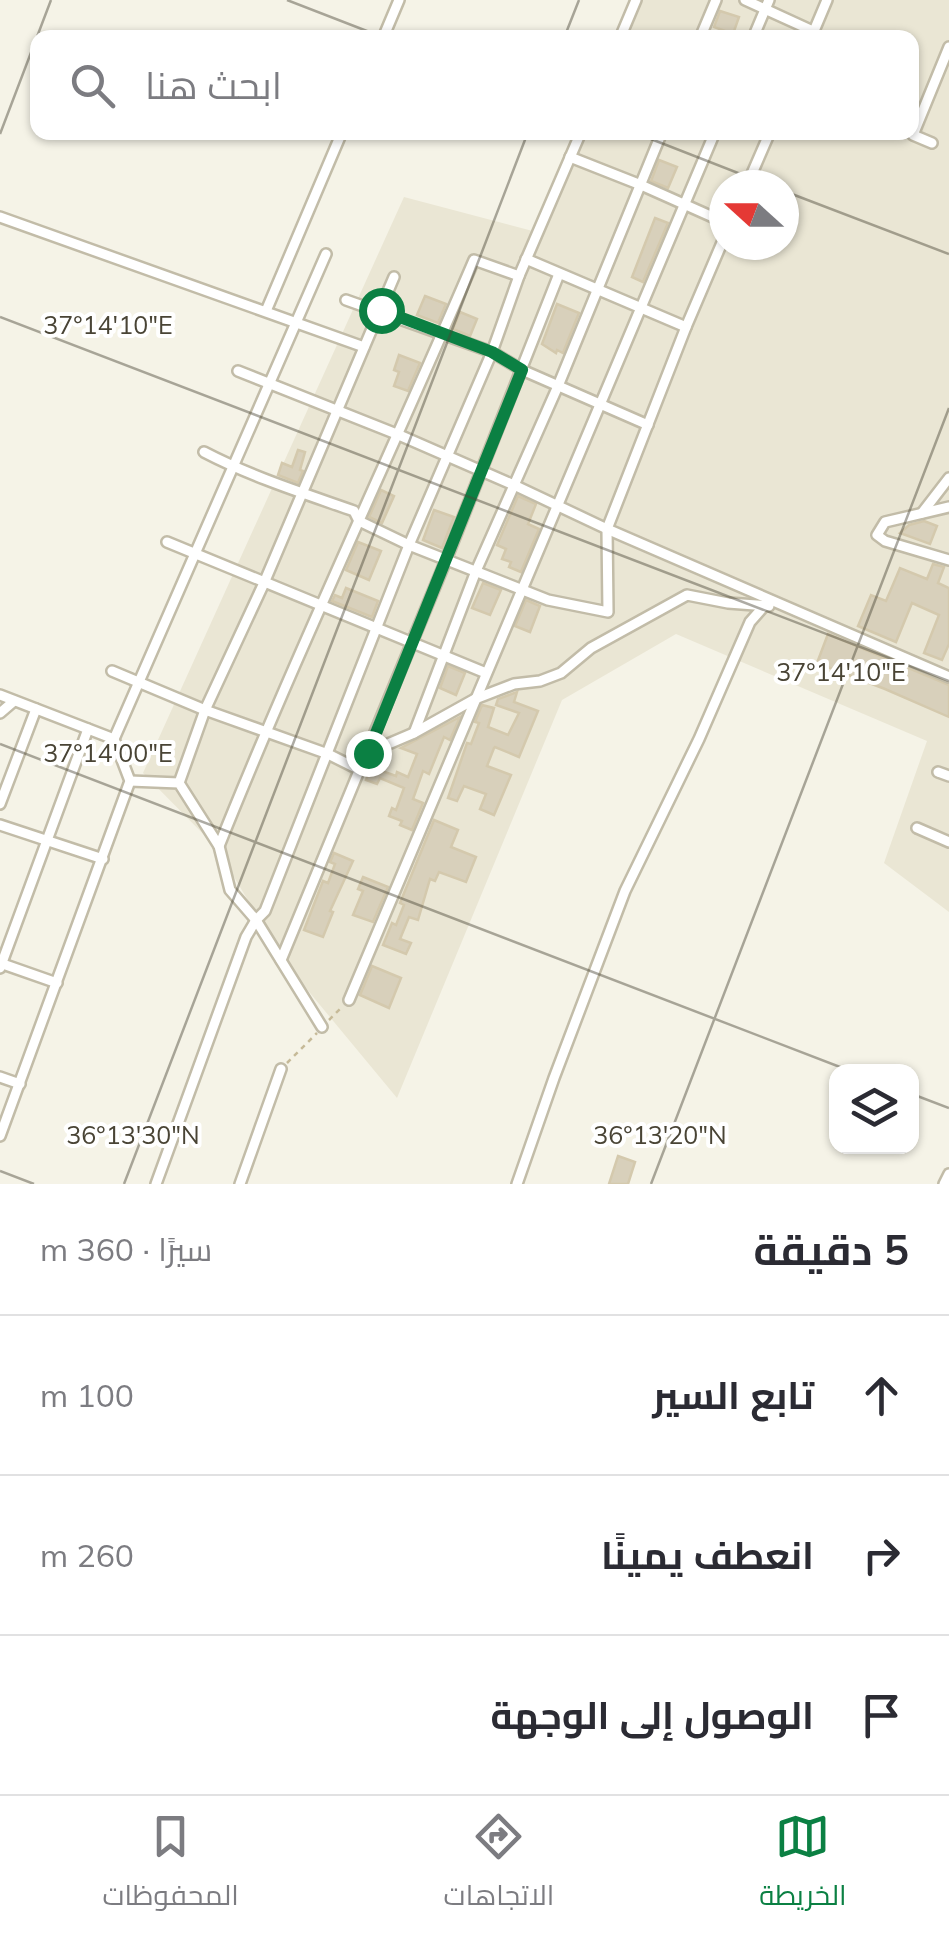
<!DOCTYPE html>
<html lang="ar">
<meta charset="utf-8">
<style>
body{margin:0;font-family:Mulish,Cairo,sans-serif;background:#f7f7f7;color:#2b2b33;direction:rtl}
.controls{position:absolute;right:30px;bottom:30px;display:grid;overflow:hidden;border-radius:20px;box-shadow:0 2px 8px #0004}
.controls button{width:90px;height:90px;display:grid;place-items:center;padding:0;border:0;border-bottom:2px solid #e1e1e2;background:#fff;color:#2b2b33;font:50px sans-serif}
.compass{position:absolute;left:709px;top:170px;width:90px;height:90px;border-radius:50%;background:#fff;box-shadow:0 2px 8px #0004;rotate:291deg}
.stop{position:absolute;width:30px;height:30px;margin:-22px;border:8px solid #0b8043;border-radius:50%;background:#fff}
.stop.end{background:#0b8043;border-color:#fff;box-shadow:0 2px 10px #0008}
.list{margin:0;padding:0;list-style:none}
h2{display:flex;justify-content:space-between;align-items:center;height:130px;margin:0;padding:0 40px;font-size:42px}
h2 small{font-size:32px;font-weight:400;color:#7c7c81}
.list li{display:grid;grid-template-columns:65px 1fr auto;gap:30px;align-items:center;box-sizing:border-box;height:160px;padding:0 40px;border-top:2px solid #e1e1e2}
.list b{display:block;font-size:38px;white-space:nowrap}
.list em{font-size:32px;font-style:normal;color:#7c7c81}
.icon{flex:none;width:55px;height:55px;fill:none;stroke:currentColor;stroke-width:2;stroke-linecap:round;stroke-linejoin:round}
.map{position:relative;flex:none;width:949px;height:1184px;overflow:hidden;direction:ltr}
.search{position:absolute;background:#fff;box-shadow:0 2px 8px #0004;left:30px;right:30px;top:30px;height:110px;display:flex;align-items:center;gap:25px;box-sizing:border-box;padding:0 35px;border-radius:20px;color:#7c7c81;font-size:38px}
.sheet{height:610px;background:#fff}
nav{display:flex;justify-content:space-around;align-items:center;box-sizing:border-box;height:140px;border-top:2px solid #e1e1e2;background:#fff;font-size:28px;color:#7c7c81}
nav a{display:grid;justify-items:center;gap:5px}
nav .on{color:#0b8043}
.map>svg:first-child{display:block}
.residential{fill:#eae6d4;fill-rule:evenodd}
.building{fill:#d8d0bb;stroke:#d4c9ad;stroke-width:2.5}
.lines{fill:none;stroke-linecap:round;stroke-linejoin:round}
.street-casing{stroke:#c2bca8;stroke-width:14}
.path{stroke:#c6ba98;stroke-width:2.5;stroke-dasharray:5 5;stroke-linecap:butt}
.street{stroke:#fff;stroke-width:9}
.route{stroke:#0b8043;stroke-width:12}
.ticks{fill:none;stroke:#494435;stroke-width:2.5;stroke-opacity:0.45}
.ticks-label{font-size:25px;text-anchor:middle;fill:#494435;stroke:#fff;stroke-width:8;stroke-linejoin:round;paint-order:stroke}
</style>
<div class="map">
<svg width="949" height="1184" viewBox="0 0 949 1184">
<rect width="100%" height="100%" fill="#f5f3e7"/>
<!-- residential -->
<path class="residential" d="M630 0H949V912L884 863 927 741 676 634 562 700 397 1098 286 964 216 847 143 773 404 197 544 234 581 133 912 132V38L616 37ZM724 185H784V245H724Z"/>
<!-- building -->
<g class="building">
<path d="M720 11 739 17 733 34 714 27Z"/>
<path d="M659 160 677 167 668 188 651 181Z"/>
<path d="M655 218 668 223 643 282 632 277Z"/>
<path d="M425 296 446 304 438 323 417 315Z"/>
<path d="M557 304 579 313 563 353 557 350 556 353 542 344Z"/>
<path d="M460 312 477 319 470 336 453 329Z"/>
<path d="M399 355 420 363 408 391 394 386 399 372 394 370Z"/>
<path d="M298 450 305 452 300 470 303 471 298 483 278 475 282 463 292 467Z"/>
<path d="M381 490 394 496 382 523 369 517Z"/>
<path d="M518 496 536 504 528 524 539 529 521 572 509 567 511 562 502 559 506 549 497 545Z"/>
<path d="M434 510 454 517 442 548 423 540Z"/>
<path d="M924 521 937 526 930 544 900 533 909 525Z"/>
<path d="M358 542 381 551 369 580 346 570Z"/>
<path d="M933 564 944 567 938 583 949 588V644L942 660 924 653 939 615 912 603 896 642 858 626 871 595 886 601 900 568 927 579Z"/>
<path d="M483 583 501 590 490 615 472 608Z"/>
<path d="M346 588 378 601 372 617 332 601 335 595 342 598Z"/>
<path d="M526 600 540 606 530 632 515 626Z"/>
<path d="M828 634 949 685V717L885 689 817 663Z"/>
<path d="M448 666 465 673 456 695 440 688Z"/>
<path d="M517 692 514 702 538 711 519 757 495 747 494 748 487 766 511 775 494 815 480 809 486 794 464 786 457 801 448 798 467 743 471 744 479 723 475 722 482 705 494 708 488 727 508 735 519 713 496 705 498 699Z"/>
<path d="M460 717 450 740 444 737 429 774 423 771 413 799 423 803 412 830 400 825 402 821 389 816 392 808 396 810 404 788 380 778 377 784 366 780 371 767 396 776 397 772 408 777 417 754 401 748Z"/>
<path d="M434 820 458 830 451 847 476 857 466 882 439 872 435 881 430 879 418 920 409 917 400 939 411 943 406 954 383 945 392 923 396 925 404 905 400 903Z"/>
<path d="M334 853 353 861 330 911 333 912 323 937 304 930 323 881 328 883 335 864 330 862Z"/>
<path d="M363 877 388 887 373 922 353 915 363 891 358 889Z"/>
<path d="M372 966 401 978 389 1008 360 995Z"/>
<path d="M618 1156 635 1162 628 1184H609Z"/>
</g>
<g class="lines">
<!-- street casing -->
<g class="street-casing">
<g id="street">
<path d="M745 0 813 31"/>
<path d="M383 38 399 0"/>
<path d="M620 38 636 0"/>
<path d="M700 38 716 0"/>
<path d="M753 38 769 0"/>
<path d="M811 38 827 0"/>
<path d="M932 143 913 135 949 47"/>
<path d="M570 157 641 185 724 222"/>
<path d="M747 185 770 132"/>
<path d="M0 217 364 347"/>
<path d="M526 259 686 327"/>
<path d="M346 300 492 352 522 370 648 425"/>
<path d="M266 311 342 132"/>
<path d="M238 371 399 435 516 486 607 529 949 677"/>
<path d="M204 452C252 477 303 493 354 511L359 521 409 545 548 600 608 612 607 529 686 327 724 238"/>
<path d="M949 507 885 522 877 535 885 541 949 560"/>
<path d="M922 513 949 478"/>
<path d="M167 542 486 673"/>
<path d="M112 671 205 710 328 754 360 770"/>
<path d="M0 695 114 739"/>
<path d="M0 713 14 701"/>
<path d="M414 733 476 571 558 386 662 132"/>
<path d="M367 753 414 733 475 699 514 684 540 681 561 673 591 648 687 595 728 603 769 606"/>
<path d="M938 772 949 776"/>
<path d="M130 781 179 783 219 846 230 890 256 920 322 1027"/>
<path d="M179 783 205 710 264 583 394 277"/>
<path d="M0 804 36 709"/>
<path d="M0 825 103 859"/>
<path d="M917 828 949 842"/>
<path d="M219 846C298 649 390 456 474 260L519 276"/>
<path d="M281 960 446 560 559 274"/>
<path d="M0 963 57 983"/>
<path d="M0 968 88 729"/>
<path d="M349 1000 715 132"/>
<path d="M0 1077 20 1084"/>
<path d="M0 1136 130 781 114 739 326 254"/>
<path d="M156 1184 246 937 256 920 265 911 409 545 492 352 519 276 581 132"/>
<path d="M240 1184 281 1069"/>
<path d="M517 1184 554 1078 625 891 699 739 750 622 765 605"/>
<path d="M944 1184 949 1174"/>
</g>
</g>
<!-- path -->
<g class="path">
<path d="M329 1020 341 1008"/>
<path d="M287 1063 317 1033"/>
</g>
<!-- street -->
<use href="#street" class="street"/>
</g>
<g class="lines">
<!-- route -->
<path class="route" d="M368 753 522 370 492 352 381 310"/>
</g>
<!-- ticks -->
<path class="ticks" d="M287 0 385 38M564 38 579 0M633 132 769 185M0 134 51 0M784 191 949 254M0 317 949 681M0 744 853 1072M912 1094 949 1108M0 1171 34 1184M124 1184 528 132M651 1184 949 408"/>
<g class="ticks-label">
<text x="108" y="334">37°14'10"E</text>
<text x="841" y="681">37°14'10"E</text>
<text x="108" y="762">37°14'00"E</text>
<text x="133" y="1144">36°13'30"N</text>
<text x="660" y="1144">36°13'20"N</text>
</g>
</svg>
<div class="controls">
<button><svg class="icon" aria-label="layers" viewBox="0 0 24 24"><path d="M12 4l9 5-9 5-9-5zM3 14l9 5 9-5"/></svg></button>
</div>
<svg class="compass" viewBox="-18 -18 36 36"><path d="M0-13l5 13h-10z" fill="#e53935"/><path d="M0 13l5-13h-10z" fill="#7c7c81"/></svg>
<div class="stop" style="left:381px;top:310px"></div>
<div class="stop end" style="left:368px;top:753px"></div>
<div class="search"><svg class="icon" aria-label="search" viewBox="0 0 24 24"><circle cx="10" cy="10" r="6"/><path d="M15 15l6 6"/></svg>ابحث هنا</div>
</div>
<section class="sheet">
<h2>5 دقيقة<small>سيرًا · 360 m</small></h2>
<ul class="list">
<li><svg class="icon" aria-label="ahead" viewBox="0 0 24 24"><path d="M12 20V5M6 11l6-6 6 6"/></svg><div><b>تابع السير</b></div><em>100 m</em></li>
<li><svg class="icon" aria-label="right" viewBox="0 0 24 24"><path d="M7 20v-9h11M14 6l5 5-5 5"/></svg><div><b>انعطف يمينًا</b></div><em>260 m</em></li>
<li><svg class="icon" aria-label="arrive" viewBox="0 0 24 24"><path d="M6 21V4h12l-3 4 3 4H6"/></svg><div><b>الوصول إلى الوجهة</b></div></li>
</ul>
</section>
<nav>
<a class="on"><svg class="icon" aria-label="map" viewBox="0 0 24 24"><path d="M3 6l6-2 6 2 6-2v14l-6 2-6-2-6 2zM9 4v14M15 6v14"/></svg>الخريطة</a>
<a><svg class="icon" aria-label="directions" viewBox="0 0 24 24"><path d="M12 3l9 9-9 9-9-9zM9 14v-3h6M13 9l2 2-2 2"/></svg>الاتجاهات</a>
<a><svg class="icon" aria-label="saved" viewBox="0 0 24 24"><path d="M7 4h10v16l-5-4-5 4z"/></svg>المحفوظات</a>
</nav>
